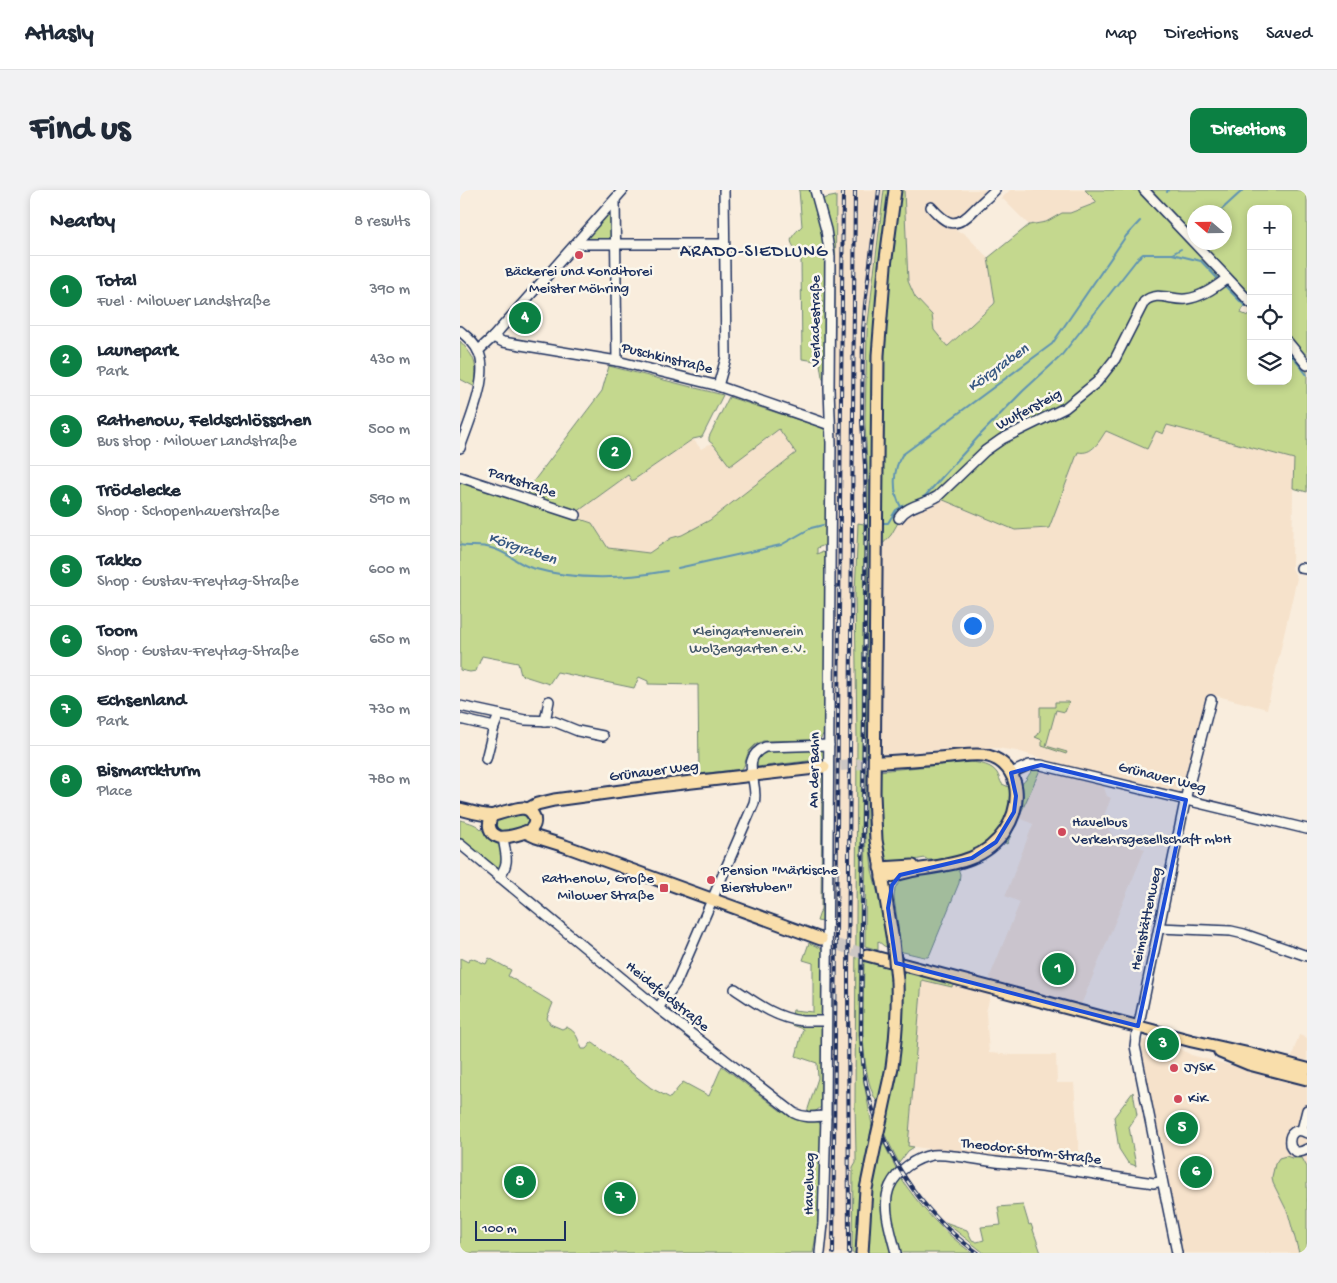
<!DOCTYPE html>
<meta charset="utf-8">
<style>
body{margin:0;font-family:"Gochi Hand",sans-serif;background:#f2f2f3;color:#1f2937}
.controls{position:absolute;right:15px;top:15px;display:grid;overflow:hidden;border-radius:10px;box-shadow:0 2px 8px #0003}
.controls button{width:45px;height:45px;display:grid;place-items:center;padding:0;border:0;border-bottom:1px solid #e0e1e3;background:#fff;color:#1f2937;font:25px sans-serif}
.compass{position:absolute;left:727px;top:15px;width:45px;height:45px;border-radius:50%;background:#fff;box-shadow:0 2px 8px #0003;rotate:290deg}
.scale{position:absolute;left:15px;bottom:12px;width:91px;box-sizing:border-box;padding-left:5px;border:2px solid #1b2f5e;border-top:0;font-size:14px;line-height:18px;white-space:nowrap;color:#1b2f5e;-webkit-text-stroke:4px #fbf7ec;paint-order:stroke}
.you{position:absolute;left:512px;top:435px;width:18px;height:18px;margin:-12px;border:4px solid #fff;border-radius:50%;background:#1a73e8;box-shadow:0 0 0 8px #1a73e833}
.badge{display:grid;place-items:center;width:32px;height:32px;border-radius:50%;background:#0b8043;color:#fff;font-size:16px;font-weight:700}
.pin{position:absolute;translate:-50% -50%;border:2px solid #fff;box-shadow:0 1px 5px #0006}
.list{margin:0;padding:0;list-style:none}
h2{display:flex;justify-content:space-between;align-items:center;height:65px;margin:0;padding:0 20px;font-size:21px}
h2 small{font-size:16px;font-weight:400;color:#747a83}
.list li{display:grid;grid-template-columns:32px 1fr auto;gap:15px;align-items:center;box-sizing:border-box;height:70px;padding:0 20px;border-top:1px solid #e0e1e3}
.list b{display:block;font-size:19px;white-space:nowrap}
.list p{margin:0;font-size:16px;white-space:nowrap;color:#747a83}
.list em{font-size:16px;font-style:normal;color:#747a83}
.icon{flex:none;width:28px;height:28px;fill:none;stroke:currentColor;stroke-width:2;stroke-linecap:round;stroke-linejoin:round}
.map{position:relative;flex:none;width:847px;height:1063px;overflow:hidden;border-radius:10px}
header{display:flex;align-items:center;gap:30px;box-sizing:border-box;height:70px;padding:0 25px;background:#fff;border-bottom:1px solid #e0e1e3}
header strong{font-size:24px}
nav{display:flex;gap:28px;margin-inline-start:auto;font-size:18px}
.intro{display:flex;align-items:center;justify-content:space-between;box-sizing:border-box;height:120px;padding:0 30px}
h1{margin:0;font-size:35px}
.button{padding:12px 22px;border-radius:10px;background:#0b8043;color:#fff;font-size:18px;font-weight:700}
main{display:flex;gap:30px;padding:0 30px}
aside{flex:1;background:#fff;border-radius:10px;box-shadow:0 2px 8px #0003}
.map>svg:first-child{display:block}
.built{fill:#f6e2cb}
.green{fill:#c4d88e;stroke:#708476}
.lines{fill:none;stroke-linecap:round;stroke-linejoin:round}
.stream{stroke:#5e93b3;stroke-width:2}
.major-tunnel{stroke:#cdc7c4;stroke-width:11;stroke-dasharray:11 5.5;stroke-linecap:butt}
.minor-casing{stroke:#1b2f5e;stroke-width:12}
.major-casing{stroke:#1b2f5e;stroke-width:15}
.minor{stroke:#fbf7ec;stroke-width:9}
.major{stroke:#f9deab;stroke-width:11}
.rail-casing{stroke:#1b2f5e;stroke-width:4}
.rail{stroke:#fbf7ec;stroke-width:2;stroke-dasharray:5.5;stroke-linecap:butt}
.major-bridge-casing{stroke:#1b2f5e;stroke-width:15;stroke-linecap:butt}
.major-bridge{stroke:#f9deab;stroke-width:11}
.marked{fill:#1d4ed8;fill-opacity:0.2;stroke:#1d4ed8;stroke-width:4;stroke-linejoin:round}
.poi-dot{fill:#d1495b;stroke:#fbf7ec;stroke-width:2}
.labels{text-anchor:middle;dominant-baseline:central;stroke-width:5;stroke-linejoin:round;paint-order:stroke}
.poi-label{font-size:15px;fill:#1b2f5e;stroke:#fbf7ec;text-anchor:start}
.street-label{font-size:15px;fill:#1b2f5e;stroke:#fbf7ec}
.park-label{font-size:15px;fill:#45596a;stroke:#fbf7ec}
.water-label{font-size:16px;font-style:italic;fill:#375882;stroke:#fbf7ec}
.quarter-label{font-size:18px;letter-spacing:1px;fill:#1b2f5e;stroke:#fbf7ec}
</style>
<header>
<strong>Atlasly</strong>
<nav><a>Map</a><a>Directions</a><a>Saved</a></nav>
</header>
<div class="intro"><h1>Find us</h1><a class="button">Directions</a></div>
<main>
<aside>
<h2>Nearby<small>8 results</small></h2>
<ul class="list">
<li><span class="badge">1</span><div><b>Total</b><p>Fuel · Milower Landstraße</p></div><em>390 m</em></li>
<li><span class="badge">2</span><div><b>Launepark</b><p>Park</p></div><em>430 m</em></li>
<li><span class="badge">3</span><div><b>Rathenow, Feldschlösschen</b><p>Bus stop · Milower Landstraße</p></div><em>500 m</em></li>
<li><span class="badge">4</span><div><b>Trödelecke</b><p>Shop · Schopenhauerstraße</p></div><em>590 m</em></li>
<li><span class="badge">5</span><div><b>Takko</b><p>Shop · Gustav-Freytag-Straße</p></div><em>600 m</em></li>
<li><span class="badge">6</span><div><b>Toom</b><p>Shop · Gustav-Freytag-Straße</p></div><em>650 m</em></li>
<li><span class="badge">7</span><div><b>Echsenland</b><p>Park</p></div><em>730 m</em></li>
<li><span class="badge">8</span><div><b>Bismarckturm</b><p>Place</p></div><em>780 m</em></li>
</ul>
</aside>
<div class="map">
<svg width="847" height="1063" viewBox="0 0 847 1063">
<rect width="100%" height="100%" fill="#f9eddd"/>
<filter id="ink" filterUnits="userSpaceOnUse"><feTurbulence type="fractalNoise" baseFrequency=".02" numOctaves="2"/><feDisplacementMap in="SourceGraphic" scale="10" xChannelSelector="R" yChannelSelector="G"/><feConvolveMatrix kernelMatrix="1 2 1 2 8 2 1 2 1" color-interpolation-filters="sRGB"/></filter>
<g filter="url(#ink)">
<!-- built -->
<g class="built">
<path d="M376 0H424L407 141 405 232 408 280 407 336 403 333 395 404 397 548 395 914 396 965V973L393 978 392 1063H366Z"/>
<path d="M444 0H530L504 27 496 41 504 43 528 68 535 112 488 156H487L474 140 472 125 455 107 448 91Z"/>
<path d="M550 0H625L636 11V13L610 23H602L586 32 569 35 542 8Z"/>
<path d="M707 235 835 269 833 303 832 378 837 388 807 519 754 505 753 510 747 509 722 602 607 576 557 561 537 558H508L418 565 420 357 431 345 441 328 481 309 555 340 589 338 618 262 633 260 646 241 687 259 696 241Z"/>
<path d="M319 239 336 263 250 330 222 345 211 348 189 363 148 358 132 333 116 327 117 322 168 285 173 291 233 249 241 259 251 253 254 255 270 276Z"/>
<path d="M580 580 643 595 647 606 651 608 642 631 654 647 685 659 621 815 531 791 530 786 560 712 545 706 573 634 559 628Z"/>
<path d="M462 790 492 796 493 793 531 803 526 822 529 863 553 865H596L597 893H614L620 978 526 967 448 956Z"/>
<path d="M839 845 847 848V872L831 869Z"/>
<path d="M679 849 719 858 731 865 847 895V977L842 968H832L826 966 812 987 813 993 828 1023 839 1063H722L680 864 679 856Z"/>
</g>
<!-- green -->
<g class="green">
<path d="M339 0H351L363 41 366 65 365 193 362 187 360 174 357 171 342 169 341 68C332 51 324 53 342 36Z"/>
<path d="M424 0H430L417 100 413 179 408 636 412 680 429 749 430 758 424 756 418 751V760L405 756 408 292 405 232 407 141Z"/>
<path d="M439 0H444L448 91 455 107 472 125 474 140 487 156H488L534 114 535 112 528 68 569 35 586 32 602 23H610L636 13V11L625 0H679L760 85 759 89 752 96 728 106 695 103 653 167 636 189 603 216 549 242 469 307 443 317 435 325 439 331 431 345 420 357 421 249 425 118Z"/>
<path d="M687 0H847V169L828 148V19H791V109L736 53 764 52V22H734V50Z"/>
<path d="M376 6 374 227 373 200V72L361 9Z"/>
<path d="M152 18 153 50 124 51Z"/>
<path d="M768 93 789 115 783 118 781 123 788 126 791 125V191H828V156L847 179V302L833 298 834 269 707 235 703 244 696 241 687 259 646 241C639 251 633 265 618 262L589 338 555 340 481 309 488 301 537 255 626 207 687 113 695 109 726 112 765 94Z"/>
<path d="M0 151C16 169 17 173 15 197L0 189Z"/>
<path d="M149 176 263 205 242 247 233 249 172 291 168 285 117 322 68 305 70 296 142 201Z"/>
<path d="M269 207 360 237 365 240 366 243V352L365 355 357 358V364L361 362 366 363 365 541 361 548 356 550 303 551 295 555 289 561 287 566 284 576 282 579 239 584 238 495 188 494V491L179 487 174 498 97 482 89 494 61 485 58 473 22 466 16 481 10 482 0 480V292L63 310 132 333 148 358 189 363 211 348 222 345 250 330 336 263 319 239 270 276 254 255 249 251V247Z"/>
<path d="M398 333 404 334 399 845 404 893 412 935 405 972 402 995 396 1063H392L393 978 396 973V965L395 914 397 548 395 404Z"/>
<path d="M595 512H609L605 522 596 520 586 556 607 562 606 564 582 556V550L575 547 578 545 580 540V517H595Z"/>
<path d="M361 559 364 561 365 564V569L297 577C296 567 301 563 310 560Z"/>
<path d="M511 572C520 573 532 575 537 583 539 586 540 591 542 594L549 597 550 604V620L538 645 516 662 488 669 468 670 465 668 454 670 452 673C431 672 426 676 421 653L418 581Z"/>
<path d="M573 580H580L547 654 542 651 562 601 561 594C567 591 568 584 573 580Z"/>
<path d="M362 584H365L363 732 357 731 361 719Z"/>
<path d="M61 623H65L69 627V634L66 637 42 643 38 642 34 637 35 630Z"/>
<path d="M0 630C7 632 14 633 20 638 28 645 27 651 39 654 42 662 43 671 39 678L35 677 0 649Z"/>
<path d="M498 678 500 684 499 693 470 764 468 767H464L439 761 438 736 434 708 435 698 439 693 447 686Z"/>
<path d="M349 753 363 759 362 826 355 828 332 825 333 820 353 822V773L343 770Z"/>
<path d="M0 768 8 772 11 768 26 774 29 768 51 780 48 786 93 813 87 828 90 834 102 839 106 837C117 841 118 850 122 859H126L131 853H133L191 898 210 908 223 892 249 906 262 876 321 921 322 920C328 924 334 930 342 931 348 932 353 930 359 932L361 936V948L358 1033 353 1063H0Z"/>
<path d="M404 769 432 778 434 806 427 878 418 914C397 881 404 808 404 769Z"/>
<path d="M440 778 493 793 492 797 462 790 448 956 454 957 448 961 439 973 423 941 429 919 428 918Z"/>
<path d="M331 833 358 835 362 839 361 917 356 921 347 922 358 888 357 873 336 866 343 839 331 835Z"/>
<path d="M673 902 677 925 669 937 676 976 668 973 659 959 654 927Z"/>
<path d="M422 950 436 978C430 986 424 995 422 1005 419 1022 428 1046 431 1063H406L411 1000Z"/>
<path d="M826 966 832 968H842L847 977V1063H839L828 1023 813 993 812 987 815 974 819 968Z"/>
<path d="M440 987C460 1017 483 1042 512 1063H440L430 1020 431 1002Z"/>
<path d="M563 1015 569 1035 571 1034 581 1063H524L485 1032 507 1040 512 1050 517 1052 524 1050 521 1037 541 1035 538 1017Z"/>
</g>
<g class="lines">
<!-- stream -->
<g class="stream">
<path d="M707 2 708 0"/>
<path d="M759 22 783 0"/>
<path d="M712 64 721 59"/>
<path d="M765 96 786 117"/>
<path d="M828 161 847 185"/>
<path d="M441 317 462 308 466 305 520 245 563 201 601 166 678 68 683 64H712L741 71 758 89"/>
<path d="M423 333H428L436 320 441 317C432 302 433 279 442 265L592 154 666 46 680 31"/>
<path d="M0 355C10 357 21 355 31 358 46 361 58 374 72 378 117 391 162 389 207 381"/>
<path d="M218 378 321 355 351 338 363 335"/>
</g>
<!-- major-tunnel -->
<g class="major-tunnel">
<path d="M364 577 421 572"/>
<path d="M361 749 407 765"/>
</g>
<!-- minor casing -->
<g class="minor-casing">
<g id="minor">
<path d="M355 0 366 40 370 67 369 199 371 253 366 926 363 1034 360 1063"/>
<path d="M684 0 791 113"/>
<path d="M155 10 157 171"/>
<path d="M471 17C488 36 496 39 514 20 521 13 528 7 535 0"/>
<path d="M116 54H264"/>
<path d="M0 141C7 147 14 152 18 161 31 184 8 234 0 258"/>
<path d="M33 147 43 152 157 171 255 195 370 235"/>
<path d="M828 152 847 175"/>
<path d="M18 161 33 147 163 0"/>
<path d="M258 196 266 168 264 0"/>
<path d="M0 287 116 325"/>
<path d="M439 328C447 315 466 314 478 306L525 261 542 249 605 218 637 192 655 169 684 112C696 100 712 111 726 109 742 107 755 98 767 88"/>
<path d="M841 378 847 379"/>
<path d="M0 516 65 530 93 531 118 541 143 546"/>
<path d="M0 529 34 537"/>
<path d="M85 531 89 511"/>
<path d="M26 569 34 537 39 525"/>
<path d="M551 583 569 575H581L847 639"/>
<path d="M0 654 198 818 334 923C344 928 354 927 366 926"/>
<path d="M39 687C51 672 45 664 43 647"/>
<path d="M699 738 771 741 784 744 847 766"/>
<path d="M275 799C296 813 316 828 342 831 350 831 358 831 366 831"/>
<path d="M198 818 216 793 294 613C300 593 278 569 305 557L369 555"/>
<path d="M842 940 847 920"/>
<path d="M847 943C824 930 824 973 847 959"/>
<path d="M436 1063C431 1042 421 1016 430 996 437 981 455 968 472 965 488 963 519 970 536 972 551 974 566 974 582 976 619 981 657 988 694 993L702 991"/>
<path d="M717 1063 675 856 676 848 727 602 751 510"/>
</g>
</g>
<!-- major casing -->
<g class="major-casing">
<g id="major">
<path d="M421 572C444 571 467 569 490 567 502 566 516 563 528 566 544 570 554 583 556 599 559 629 539 657 511 668 494 675 474 677 455 680 444 682 433 686 422 688"/>
<path d="M0 619C8 621 27 627 34 625 39 624 43 622 48 621 53 620 58 618 63 618 73 619 78 631 72 638 68 643 46 648 39 647 29 644 27 634 32 626"/>
<path d="M68 619 77 614 94 610 206 595 364 577"/>
<path d="M65 642 76 647 105 656 361 749"/>
<path d="M420 678 453 676"/>
<path d="M433 751 416 650 414 603 418 165 425 76 435 0"/>
<path d="M407 765 732 851 790 864 847 879"/>
<path d="M760 862 789 874 847 889"/>
<path d="M422 924C425 908 429 893 432 877 436 848 438 820 437 790"/>
<path d="M402 1063 406 999 417 946"/>
</g>
</g>
<!-- minor -->
<use href="#minor" class="minor"/>
<!-- major -->
<use href="#major" class="major"/>
<!-- rail casing -->
<g class="rail-casing">
<g id="rail">
<path d="M419 0 405 114 403 141 402 232 405 276 406 322 401 845C402 861 403 878 406 894 421 962 461 1024 518 1063"/>
<path d="M373 1063 383 0"/>
<path d="M389 1063 388 786 395 0"/>
</g>
</g>
<!-- rail -->
<use href="#rail" class="rail"/>
<!-- major-bridge casing -->
<g class="major-bridge-casing">
<g id="major-bridge">
<path d="M433 751 437 790"/>
<path d="M417 946 422 924"/>
</g>
</g>
<!-- major-bridge -->
<use href="#major-bridge" class="major-bridge"/>
</g>
</g>
<!-- marked area -->
<path class="marked" d="M581 575 726 610 678 836 436 773 428 718 432 695 440 685 512 668 536 652 554 622 556 606 551 583Z"/>
<!-- markers -->
<g class="poi-dot">
<circle cx="119" cy="65" r="5"/>
<circle cx="602" cy="642" r="5"/>
<circle cx="251" cy="690" r="5"/>
<rect x="199" y="693" width="10" height="10" rx="2.5"/>
<circle cx="714" cy="878" r="5"/>
<circle cx="718" cy="909" r="5"/>
</g>
<g class="labels">
<!-- poi labels -->
<g class="poi-label">
<text x="119" y="82" text-anchor="middle">Bäckerei und Konditorei<tspan x="119" dy="17">Meister Möhring</tspan></text>
<text x="612" y="633">Havelbus<tspan x="612" dy="17">Verkehrsgesellschaft mbH</tspan></text>
<text x="261" y="681">Pension "Märkische<tspan x="261" dy="17">Bierstuben"</tspan></text>
<text x="194" y="689" text-anchor="end">Rathenow, Große<tspan x="194" dy="17">Milower Straße</tspan></text>
<text x="724" y="878">JYSK</text>
<text x="728" y="909">KiK</text>
</g>
<!-- street labels -->
<g class="street-label">
<text transform="translate(356 131) rotate(-90)">Verladestraße</text>
<text transform="translate(207 169) rotate(14)">Puschkinstraße</text>
<text transform="translate(569 220) rotate(-28)">Wulfersteig</text>
<text transform="translate(62 293) rotate(18)">Parkstraße</text>
<text transform="translate(355 580) rotate(-89)">An der Bahn</text>
<text transform="translate(194 582) rotate(-7)">Grünauer Weg</text>
<text transform="translate(702 588) rotate(14)">Grünauer Weg</text>
<text transform="translate(687 729) rotate(-78)">Heimstättenweg</text>
<text transform="translate(207 807) rotate(39)">Heidefeldstraße</text>
<text transform="translate(571 962) rotate(7)">Theodor-Storm-Straße</text>
<text transform="translate(350 994) rotate(-89)">Havelweg</text>
</g>
<!-- park labels -->
<g class="park-label">
<text x="288" y="442">Kleingartenverein<tspan x="288" dy="17">Wolzengarten e.V.</tspan></text>
</g>
<!-- water labels -->
<g class="water-label">
<text transform="translate(539 179) rotate(-36)">Körgraben</text>
<text transform="translate(62 360) rotate(19)">Körgraben</text>
</g>
<!-- quarter labels -->
<g class="quarter-label">
<text x="294" y="62">ARADO-SIEDLUNG</text>
</g>
</g>
</svg>
<div class="controls">
<button>+</button>
<button>−</button>
<button><svg class="icon" aria-label="locate" viewBox="0 0 24 24"><circle cx="12" cy="12" r="6"/><path d="M12 2v4M12 18v4M2 12h4M18 12h4"/></svg></button>
<button><svg class="icon" aria-label="layers" viewBox="0 0 24 24"><path d="M12 4l9 5-9 5-9-5zM3 14l9 5 9-5"/></svg></button>
</div>
<svg class="compass" viewBox="-18 -18 36 36"><path d="M0-13l5 13h-10z" fill="#e53935"/><path d="M0 13l5-13h-10z" fill="#747a83"/></svg>
<div class="scale">100 m</div>
<div class="you"></div>
<div class="pin badge" style="left:598px;top:779px">1</div>
<div class="pin badge" style="left:155px;top:263px">2</div>
<div class="pin badge" style="left:703px;top:854px">3</div>
<div class="pin badge" style="left:65px;top:128px">4</div>
<div class="pin badge" style="left:722px;top:938px">5</div>
<div class="pin badge" style="left:736px;top:982px">6</div>
<div class="pin badge" style="left:160px;top:1008px">7</div>
<div class="pin badge" style="left:60px;top:992px">8</div>
</div>
</main>
